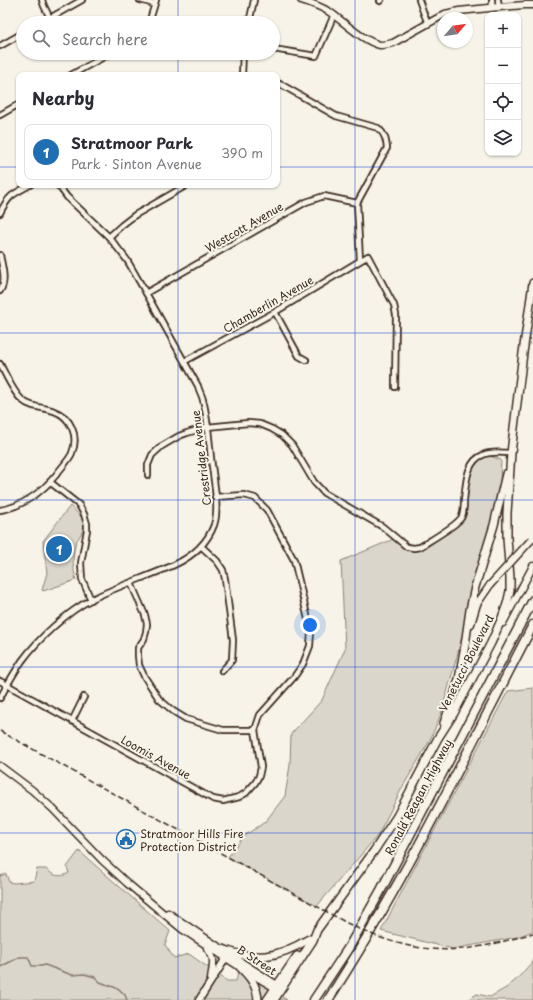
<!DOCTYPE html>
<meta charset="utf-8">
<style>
body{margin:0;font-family:"Playpen Sans",sans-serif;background:#f2f2f3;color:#2b2b33}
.controls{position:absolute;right:12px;top:12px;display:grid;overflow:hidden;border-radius:8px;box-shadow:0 1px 3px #0004}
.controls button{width:36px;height:36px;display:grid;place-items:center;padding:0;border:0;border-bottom:1px solid #e1e1e2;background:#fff;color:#2b2b33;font:20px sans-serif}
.compass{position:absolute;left:437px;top:12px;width:36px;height:36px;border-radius:50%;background:#fff;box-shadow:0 1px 3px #0004;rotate:61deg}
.you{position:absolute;left:310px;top:625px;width:14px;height:14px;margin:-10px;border:3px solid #fff;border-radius:50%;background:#1a73e8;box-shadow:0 0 0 6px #1a73e833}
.badge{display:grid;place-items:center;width:26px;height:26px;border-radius:50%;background:#1f6fb2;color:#fff;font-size:13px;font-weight:700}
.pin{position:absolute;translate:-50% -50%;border:2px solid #fff;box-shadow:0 1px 4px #0006}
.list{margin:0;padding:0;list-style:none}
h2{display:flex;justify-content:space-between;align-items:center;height:52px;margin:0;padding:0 16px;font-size:17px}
h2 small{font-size:13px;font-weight:400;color:#7c7c81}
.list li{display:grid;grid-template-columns:26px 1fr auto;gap:12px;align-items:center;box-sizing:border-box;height:56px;margin:0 8px 8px;padding:0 8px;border:1px solid #e1e1e2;border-radius:8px}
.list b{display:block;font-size:15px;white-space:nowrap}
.list p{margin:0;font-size:13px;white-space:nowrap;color:#7c7c81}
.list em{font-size:13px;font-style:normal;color:#7c7c81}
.icon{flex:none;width:22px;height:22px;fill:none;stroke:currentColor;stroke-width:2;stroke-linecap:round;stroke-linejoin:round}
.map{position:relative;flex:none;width:533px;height:1000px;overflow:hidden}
.search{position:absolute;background:#fff;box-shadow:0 1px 3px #0004;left:16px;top:16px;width:264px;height:44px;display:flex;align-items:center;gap:10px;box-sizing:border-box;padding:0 14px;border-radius:22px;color:#7c7c81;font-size:15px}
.panel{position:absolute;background:#fff;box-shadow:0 1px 3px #0004;left:16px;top:72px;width:264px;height:116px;border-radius:8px}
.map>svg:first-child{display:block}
.green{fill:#dbd6cb;stroke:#8b8074}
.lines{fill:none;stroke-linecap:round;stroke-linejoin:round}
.stream{stroke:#84786c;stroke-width:1.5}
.street-casing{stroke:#3b2a1e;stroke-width:8}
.secondary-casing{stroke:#3b2a1e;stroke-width:9}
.primary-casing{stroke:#3b2a1e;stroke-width:10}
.highway-casing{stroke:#3b2a1e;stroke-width:11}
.street{stroke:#f7f3e8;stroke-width:4.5}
.secondary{stroke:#f7f3e8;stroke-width:6}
.primary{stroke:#f7f3e8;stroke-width:7}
.highway{stroke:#f7f3e8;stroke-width:8}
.rail{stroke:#3b2a1e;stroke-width:1.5;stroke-dasharray:6 3;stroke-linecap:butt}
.secondary-bridge-casing{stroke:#3b2a1e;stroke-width:9;stroke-linecap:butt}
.secondary-bridge{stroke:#f7f3e8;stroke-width:6}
.grid{fill:none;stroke:#1d4ed8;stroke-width:1;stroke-opacity:0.55}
.labels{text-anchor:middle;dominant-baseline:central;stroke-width:4;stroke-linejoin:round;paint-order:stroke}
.street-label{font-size:11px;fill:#3b2a1e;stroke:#f7f3e8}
.poi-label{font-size:11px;fill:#3b2a1e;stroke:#f7f3e8;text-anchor:start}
</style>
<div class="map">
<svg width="533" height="1000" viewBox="0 0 533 1000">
<rect width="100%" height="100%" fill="#f7f3e8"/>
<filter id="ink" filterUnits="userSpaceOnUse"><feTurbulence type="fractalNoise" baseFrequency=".025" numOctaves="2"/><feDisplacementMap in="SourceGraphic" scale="8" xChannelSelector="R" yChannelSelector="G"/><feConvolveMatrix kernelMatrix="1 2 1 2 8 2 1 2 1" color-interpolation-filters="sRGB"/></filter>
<g filter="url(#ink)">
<!-- green -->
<g class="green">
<path d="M484 454 501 460 499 503 441 714 430 740 402 788 378 835 317 906 228 857 244 836 265 822 285 796 290 765 291 734 322 700 345 649 341 561 396 538 407 547H420L454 524 463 512 469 470Z"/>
<path d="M70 506C79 514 89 521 81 534 79 538 76 541 75 545 72 556 73 569 76 580L43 591 42 590 47 573 43 541Z"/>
<path d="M533 688V931L517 937 453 949 381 931 508 691Z"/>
<path d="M79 851 170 931 165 945 174 958 189 954 227 981H236L239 970 287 1000H0V876L6 874 9 882 14 883 34 881 37 869H46C53 876 60 878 69 873L67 867Z"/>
<path d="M533 958V1000H467L477 994 490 997 506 988 517 979 532 962Z"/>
</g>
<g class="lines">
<!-- stream -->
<path class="stream" d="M0 967 20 957H28L32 966H42L45 965 72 975 84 974 95 977 100 982 119 989 125 995 127 1000"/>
<!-- street casing -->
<g class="street-casing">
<g id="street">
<path d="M42 0 44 6 50 18"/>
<path d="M140 0 154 4"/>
<path d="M419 0 424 14 428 23"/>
<path d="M492 0V7"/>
<path d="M498 0 499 7"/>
<path d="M380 1 381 0"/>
<path d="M41 23 82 0"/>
<path d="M149 23 156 0"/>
<path d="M249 23 254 0"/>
<path d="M0 46 23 33"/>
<path d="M273 49 316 56 334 15"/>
<path d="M71 75 111 53"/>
<path d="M242 75 243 53"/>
<path d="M277 83 282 85 336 116 378 128C385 134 386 140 387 148L357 203 360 260"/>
<path d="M0 115 19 104"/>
<path d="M0 213C9 195 13 194 30 185"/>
<path d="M109 237 122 225 135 215 187 185"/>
<path d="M0 255C2 266 7 281 0 291"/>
<path d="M146 293 306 202 324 196 357 203"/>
<path d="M275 312 299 356 306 360"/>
<path d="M185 361 275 312 368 256 394 305 396 315 395 387"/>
<path d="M0 364C6 375 13 392 22 400 31 408 43 407 54 411 71 417 79 436 72 453 70 459 60 469 56 475 42 492 22 507 0 510"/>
<path d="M148 475V465L152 455 162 446 179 436 187 433 207 427 248 423 260 424 272 429 282 435 292 445 314 482 324 493 383 527 407 547 414 548 420 547C429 541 456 526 461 518 464 514 464 506 464 500 466 485 466 461 483 455 491 451 502 453 511 453"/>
<path d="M50 482 79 505 84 514 87 524V530L81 563 82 579 91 600"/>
<path d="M201 546 217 561 223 570 225 579 233 640 232 660 222 671"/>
<path d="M131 583 145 615 147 624 146 632 144 639 138 648V656L139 665 144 676 159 699 173 711 186 719 223 730H255"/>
<path d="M0 681 213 799 223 801 239 797 246 793 255 783 259 776 261 767 255 730 260 715 294 677 303 664 310 646 311 632 294 560 267 510 255 498 244 495 215 497"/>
<path d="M0 698C7 685 14 673 22 661 39 638 67 612 92 599 118 586 147 577 174 565 191 557 207 544 214 525 220 508 213 477 211 458 209 439 208 419 203 400 202 395 199 391 198 386L146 293 127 260 109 237 67 197 58 185"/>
<path d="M72 721 84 697"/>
</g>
</g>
<!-- secondary casing -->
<g class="secondary-casing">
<g id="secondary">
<path d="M301 0C311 3 319 6 328 11 342 20 364 42 380 45 385 45 389 44 393 43L445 14 459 11 499 7 525 5H533"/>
<path d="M503 623 533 566"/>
<path d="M471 624 477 604 490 585"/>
<path d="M0 766 32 790 52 808 102 860 127 883 182 929 240 967 275 988 279 989"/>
<path d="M168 913 238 960 277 985 279 986"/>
<path d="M207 948C217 960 212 966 211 980"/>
<path d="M199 1000 226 958"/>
</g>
</g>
<!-- primary casing -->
<g class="primary-casing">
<g id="primary">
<path d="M444 723 454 696 459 679 465 645 470 610 475 587 494 525 506 474"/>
<path d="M220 948C254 962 278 958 309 939"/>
<path d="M240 967C250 977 257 985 258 1000"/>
<path d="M267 1000 297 956"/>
<path d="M274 1000 313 940 317 930 374 851 397 816 438 738 454 713 491 643 502 618 507 604 510 591V578L507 538V513L511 453 523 353 533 283"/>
</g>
</g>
<!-- highway casing -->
<g class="highway-casing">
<g id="highway">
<path d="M314 1000 349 947 380 892 533 600"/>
<path d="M328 1000C406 880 467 751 533 625"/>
</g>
</g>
<!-- street -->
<use href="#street" class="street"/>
<!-- secondary -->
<use href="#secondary" class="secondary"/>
<!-- primary -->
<use href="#primary" class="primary"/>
<!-- highway -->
<use href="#highway" class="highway"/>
<!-- rail -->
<path class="rail" d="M0 731 347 923C387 943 425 954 471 948 492 945 513 939 533 933"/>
<!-- secondary-bridge casing -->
<g class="secondary-bridge-casing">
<path id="secondary-bridge" d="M490 585 532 539"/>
</g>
<!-- secondary-bridge -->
<use href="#secondary-bridge" class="secondary-bridge"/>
</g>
</g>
<!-- grid -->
<path class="grid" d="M178 0V23M355 0V1000M178 53V75M0 167H19M277 167H533M178 185V1000M0 333H533M0 500H533M0 667H533M0 833H533"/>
<!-- icons -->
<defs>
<g id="civic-ring" transform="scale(1)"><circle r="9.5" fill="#f7f3e8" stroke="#1f6fb2" stroke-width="1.5"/><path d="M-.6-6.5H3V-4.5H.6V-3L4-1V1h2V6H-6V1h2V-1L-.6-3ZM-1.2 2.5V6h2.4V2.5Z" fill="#1f6fb2"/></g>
</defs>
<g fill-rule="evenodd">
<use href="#civic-ring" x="126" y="839"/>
</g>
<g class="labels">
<!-- street labels -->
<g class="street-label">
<text transform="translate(244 227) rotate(-30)">Westcott Avenue</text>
<text transform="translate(268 304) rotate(-30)">Chamberlin Avenue</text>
<text transform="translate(201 458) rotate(-97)">Crestridge Avenue</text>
<text transform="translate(466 663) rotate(-63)">Venetucci Boulevard</text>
<text transform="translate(156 757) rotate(29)">Loomis Avenue</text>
<text transform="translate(418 797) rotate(-62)">Ronald Reagan Highway</text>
<text transform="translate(257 960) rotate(33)">B Street</text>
</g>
<!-- poi labels -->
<g class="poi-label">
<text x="140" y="833">Stratmoor Hills Fire<tspan x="140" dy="13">Protection District</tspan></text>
</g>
</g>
</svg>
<div class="controls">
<button>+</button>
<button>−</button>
<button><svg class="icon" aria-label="locate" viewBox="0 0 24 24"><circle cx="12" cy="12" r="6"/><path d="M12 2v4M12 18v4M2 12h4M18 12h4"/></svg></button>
<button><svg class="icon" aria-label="layers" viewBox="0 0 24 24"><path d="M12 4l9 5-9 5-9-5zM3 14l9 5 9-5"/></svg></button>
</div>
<svg class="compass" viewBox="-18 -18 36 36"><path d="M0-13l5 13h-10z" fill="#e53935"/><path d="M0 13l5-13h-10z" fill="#7c7c81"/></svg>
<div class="you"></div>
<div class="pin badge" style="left:59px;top:549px">1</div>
<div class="search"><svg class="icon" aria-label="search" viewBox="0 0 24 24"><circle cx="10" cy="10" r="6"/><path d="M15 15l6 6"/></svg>Search here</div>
<section class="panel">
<h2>Nearby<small></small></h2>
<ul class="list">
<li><span class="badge">1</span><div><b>Stratmoor Park</b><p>Park · Sinton Avenue</p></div><em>390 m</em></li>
</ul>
</section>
</div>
